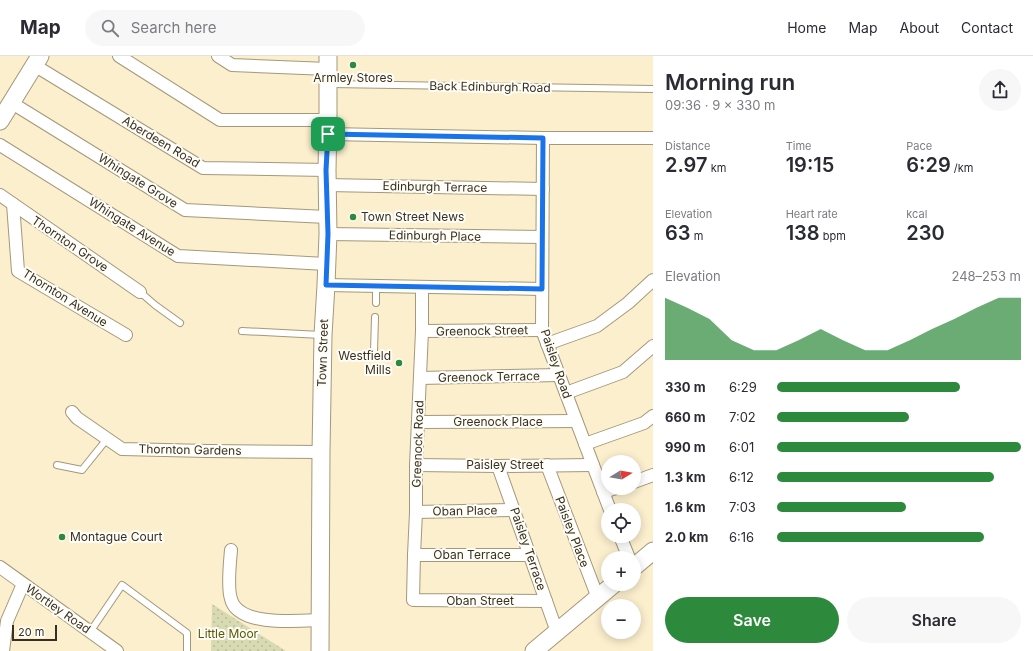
<!DOCTYPE html>
<meta charset="utf-8">
<style>
:root{--surface:#fff;--page:#f7f7f7;--text:#2b2b33;--muted:#7c7c81;--line:#e1e1e2;--accent:#2d8a3c}
body{margin:0;font-family:Inter,sans-serif;background:var(--page);color:var(--text);height:100vh;display:flex;flex-direction:column;font-size:15px;white-space:nowrap}
*{box-sizing:border-box;margin:0}
p{font-size:13px;color:var(--muted)}
.icon{flex:none;width:22px;height:22px;fill:none;stroke:currentColor;stroke-width:2;stroke-linecap:round;stroke-linejoin:round}
.map{position:relative;flex:1;overflow:hidden}
.details{display:flex;flex-direction:column;background:var(--surface);width:380px}
.details>*{flex:none}
.needle{width:26px;rotate:79deg}
.fabs{position:absolute;left:601px;top:399px;display:grid;gap:8px}
.fabs a{display:grid;place-items:center;width:40px;height:40px;border-radius:50%;background:var(--surface);box-shadow:0 2px 10px #0003;font-size:20px}
.scale{position:absolute;left:12px;bottom:10px;width:45px;box-sizing:border-box;padding-left:4px;border:2px solid #353023;border-top:0;font-size:11px;line-height:14px;white-space:nowrap;color:#353023;-webkit-text-stroke:3px #fffdf6;paint-order:stroke}
.pin{position:absolute;display:grid;place-items:center;width:34px;height:34px;color:#fff;margin:-17px;border-radius:8px;box-shadow:0 2px 6px #0006}
.round{display:grid;place-items:center;flex:none;width:42px;height:42px;border-radius:21px;background:var(--page)}
.summary{display:flex;align-items:center;justify-content:space-between;height:68px;padding:0 12px}
h1{font-size:22px;font-weight:600;line-height:30px}
.stats{display:grid;grid-template-columns:repeat(3,1fr);gap:6px;height:68px;padding:4px 12px}
.stats div{display:grid;align-content:center}
.stats b{font-size:20px;font-weight:600}
.stats small{font-size:11px;font-weight:400}
.stats p{font-size:11px}
.chart{height:112px;padding:8px 12px}
.chart p{display:flex;justify-content:space-between}
.chart svg{width:100%;height:72px;margin-top:4px;fill:var(--accent);opacity:.7}
.button{display:flex;gap:8px;margin-top:auto;padding:8px 12px}
.button a{flex:1;height:46px;border-radius:24px;background:var(--accent);color:#fff;font-size:16px;font-weight:600;line-height:46px;text-align:center}
.button a+a{background:var(--page);color:var(--text)}
ul{padding:0 12px;list-style:none;font-size:13px}
li{display:grid;grid-template-columns:64px 48px 1fr;align-items:center;height:30px}
li i{height:10px;border-radius:5px;background:var(--accent)}
header{display:flex;align-items:center;gap:24px;box-sizing:border-box;height:56px;padding:0 20px;background:var(--surface);border-bottom:1px solid var(--line)}
header strong{font-size:19px}
nav{display:flex;gap:22px;margin-inline-start:auto;font-size:14px}
.search{width:280px;height:36px;background:var(--page);display:flex;align-items:center;gap:10px;box-sizing:border-box;padding:0 14px;border-radius:22px;color:var(--muted);font-size:15px}
main{display:flex;flex:1;min-height:0}
.map>svg:first-child{display:block}
.park{fill:url(#park-dots)}
.lines{fill:none;stroke-linecap:round;stroke-linejoin:round}
.lane-casing{stroke:#a4987a;stroke-width:8}
.street-casing{stroke:#a4987a;stroke-width:14}
.secondary-casing{stroke:#a4987a;stroke-width:19}
.lane{stroke:#fff;stroke-width:6}
.street{stroke:#fff;stroke-width:12}
.secondary{stroke:#fff;stroke-width:17}
.route-casing{stroke:#fff;stroke-width:8}
.route{stroke:#1a73e8;stroke-width:5}
.poi-dot{fill:#2d8a3c;stroke:#fffdf6;stroke-width:1.5}
.labels{text-anchor:middle;stroke-width:4;stroke-linejoin:round;paint-order:stroke}
.poi-label{font-size:12px;fill:#353023;stroke:#fffdf6;text-anchor:start}
.street-label{font-size:12px;fill:#353023;stroke:#fffdf6}
.park-label{font-size:12px;fill:#585902;stroke:#fffdf6}
</style>
<header>
<strong>Map</strong>
<div class="search"><svg class="icon" aria-label="search" viewBox="0 0 24 24"><circle cx="10" cy="10" r="6"/><path d="M15 15l6 6"/></svg>Search here</div>
<nav><a>Home</a><a>Map</a><a>About</a><a>Contact</a></nav>
</header>
<main>
<div class="map">
<svg width="653" height="595" viewBox="0 0 653 595">
<defs>
<pattern id="park-dots" width="8" height="8" patternUnits="userSpaceOnUse"><rect width="8" height="8" fill="#d8dab2"/><path d="M2 2h.1M6 6h.1" fill="none" stroke="#babb99" stroke-width="1.8" stroke-linecap="round"/></pattern>
</defs>
<rect width="100%" height="100%" fill="#fbefce"/>
<polygon class="park" points="212,548 286,595 211,595"/>
<g class="lines">
<g class="lane-casing">
<g id="lane">
<polyline points="330,28 653,33"/>
<polyline points="140,236 155,249 180,267"/>
<polyline points="376,247 376,230"/>
<polyline points="242,275 321,279"/>
<polyline points="374,296 375,261"/>
<polyline points="57,409 82,414 107,383"/>
<polyline points="90,576 122,529 187,577 187,595"/>
</g>
</g>
<g class="street-casing">
<g id="street">
<polyline points="119,0 220,64 328,64"/>
<polyline points="218,0 232,9 328,13"/>
<polyline points="34,9 203,112 327,114"/>
<polyline points="12,47 185,154 327,161"/>
<polyline points="328,78 543,82 653,82"/>
<polyline points="543,82 542,274 610,454"/>
<polyline points="0,89 178,200 326,208"/>
<polyline points="327,129 543,133"/>
<polyline points="0,139 140,236"/>
<polyline points="13,148 18,215 126,279"/>
<polyline points="328,178 542,181"/>
<polyline points="326,229 542,233"/>
<polyline points="422,231 422,275 416,409 416,456 414,499 413,544 546,545"/>
<polyline points="422,275 542,274"/>
<polyline points="547,288 597,270 628,247 653,224"/>
<polyline points="420,322 559,319"/>
<polyline points="566,337 623,316 653,290"/>
<polyline points="72,356 77,362 122,393 208,395 321,396"/>
<polyline points="419,366 576,365"/>
<polyline points="585,388 644,367 653,360"/>
<polyline points="416,409 498,410 593,409"/>
<polyline points="547,409 598,542"/>
<polyline points="498,410 557,576"/>
<polyline points="634,426 653,419"/>
<polyline points="603,436 616,432"/>
<polyline points="416,456 514,454"/>
<polyline points="620,480 629,502"/>
<path d="M231,494c-1,13 -4,37 0,49 7,28 67,22 90,21"/>
<polyline points="414,499 530,499"/>
<polyline points="0,511 117,595"/>
<polyline points="3,595 7,565 23,528"/>
</g>
</g>
<g class="secondary-casing">
<g id="secondary">
<polyline points="0,65 40,0"/>
<polyline points="634,511 653,495"/>
<polyline points="320,595 321,396 323,279 326,229 328,178 327,114 328,64 328,0"/>
<polyline points="534,595 614,528"/>
</g>
</g>
<use href="#lane" class="lane"/>
<use href="#street" class="street"/>
<use href="#secondary" class="secondary"/>
</g>
<g class="lines">
<g class="route-casing">
<polygon id="route" points="328,78 543,82 542,233 326,229 328,178 326,114"/>
</g>
<use href="#route" class="route"/>
</g>
<g class="poi-dot">
<circle cx="353" cy="9" r="4"/>
<circle cx="353" cy="161" r="4"/>
<circle cx="399" cy="307" r="4"/>
<circle cx="62" cy="481" r="4"/>
</g>
<g class="labels">
<g class="poi-label">
<text x="353" y="26" text-anchor="middle">Armley Stores</text>
<text x="361" y="165">Town Street News</text>
<text x="391" y="304" text-anchor="end">Westfield<tspan x="391" dy="14">Mills</tspan></text>
<text x="70" y="485">Montague Court</text>
</g>
<g class="street-label">
<text transform="translate(490 31) rotate(1)" y="4">Back Edinburgh Road</text>
<text transform="translate(161 86) rotate(31)" y="4">Aberdeen Road</text>
<text transform="translate(138 125) rotate(32)" y="4">Whingate Grove</text>
<text transform="translate(435 131) rotate(1)" y="4">Edinburgh Terrace</text>
<text transform="translate(132 171) rotate(32)" y="4">Whingate Avenue</text>
<text transform="translate(435 180) rotate(1)" y="4">Edinburgh Place</text>
<text transform="translate(70 188) rotate(34)" y="4">Thornton Grove</text>
<text transform="translate(65 242) rotate(32)" y="4">Thornton Avenue</text>
<text transform="translate(482 275) rotate(-1)" y="4">Greenock Street</text>
<text transform="translate(323 297) rotate(-88)" y="4">Town Street</text>
<text transform="translate(556 308) rotate(71)" y="4">Paisley Road</text>
<text transform="translate(489 321) rotate(-1)" y="4">Greenock Terrace</text>
<text x="498" y="370">Greenock Place</text>
<text transform="translate(418 388) rotate(-88)" y="4">Greenock Road</text>
<text transform="translate(190 394) rotate(1)" y="4">Thornton Gardens</text>
<text x="505" y="413">Paisley Street</text>
<text transform="translate(465 455) rotate(-1)" y="4">Oban Place</text>
<text transform="translate(572 476) rotate(69)" y="4">Paisley Place</text>
<text transform="translate(528 493) rotate(71)" y="4">Paisley Terrace</text>
<text x="472" y="503">Oban Terrace</text>
<text x="480" y="549">Oban Street</text>
<text transform="translate(58 553) rotate(35)" y="4">Wortley Road</text>
</g>
<g class="park-label">
<text x="228" y="582">Little Moor</text>
</g>
</g>
</svg>
<div class="fabs">
<a><svg class="needle" viewBox="-14 -14 28 28"><path d="M0-13l5 13h-10z" fill="#e53935"/><path d="M0 13l5-13h-10z" fill="#7c7c81"/></svg></a>
<a><svg class="icon" aria-label="locate" viewBox="0 0 24 24"><circle cx="12" cy="12" r="6"/><path d="M12 2v4M12 18v4M2 12h4M18 12h4"/></svg></a>
<a>+</a>
<a>−</a>
</div>
<div class="scale">20 m</div>
<div class="pin" style="left:328px;top:78px;background:#1e9e55"><svg class="icon" aria-label="arrive" viewBox="0 0 24 24"><path d="M6 21V4h12l-3 4 3 4H6"/></svg></div>
</div>
<section class="details">
<div class="summary"><div><h1>Morning run</h1><p>09:36 · 9 × 330 m</p></div><a class="round"><svg class="icon" aria-label="share" viewBox="0 0 24 24"><path d="M12 15V3M7 8l5-5 5 5M5 13v7h14v-7"/></svg></a></div>
<div class="stats">
<div><p>Distance</p><b>2.97<small> km</small></b></div>
<div><p>Time</p><b>19:15</b></div>
<div><p>Pace</p><b>6:29<small> /km</small></b></div>
</div>
<div class="stats">
<div><p>Elevation</p><b>63<small> m</small></b></div>
<div><p>Heart rate</p><b>138<small> bpm</small></b></div>
<div><p>kcal</p><b>230</b></div>
</div>
<div class="chart"><p><span>Elevation</span>248–253 m</p>
<svg viewBox="0 0 160 44" preserveAspectRatio="none"><path d="M0 44V6L10 12L20 19L30 32L40 38L50 38L60 32L70 25L80 32L90 38L100 38L110 32L120 25L130 19L140 12L150 6L160 6V44z"/></svg>
</div>
<ul>
<li><b>330 m</b>6:29<i style="width:75%"></i></li>
<li><b>660 m</b>7:02<i style="width:54%"></i></li>
<li><b>990 m</b>6:01<i style="width:100%"></i></li>
<li><b>1.3 km</b>6:12<i style="width:89%"></i></li>
<li><b>1.6 km</b>7:03<i style="width:53%"></i></li>
<li><b>2.0 km</b>6:16<i style="width:85%"></i></li>
</ul>
<div class="button"><a>Save</a><a>Share</a></div>
</section>
</main>
